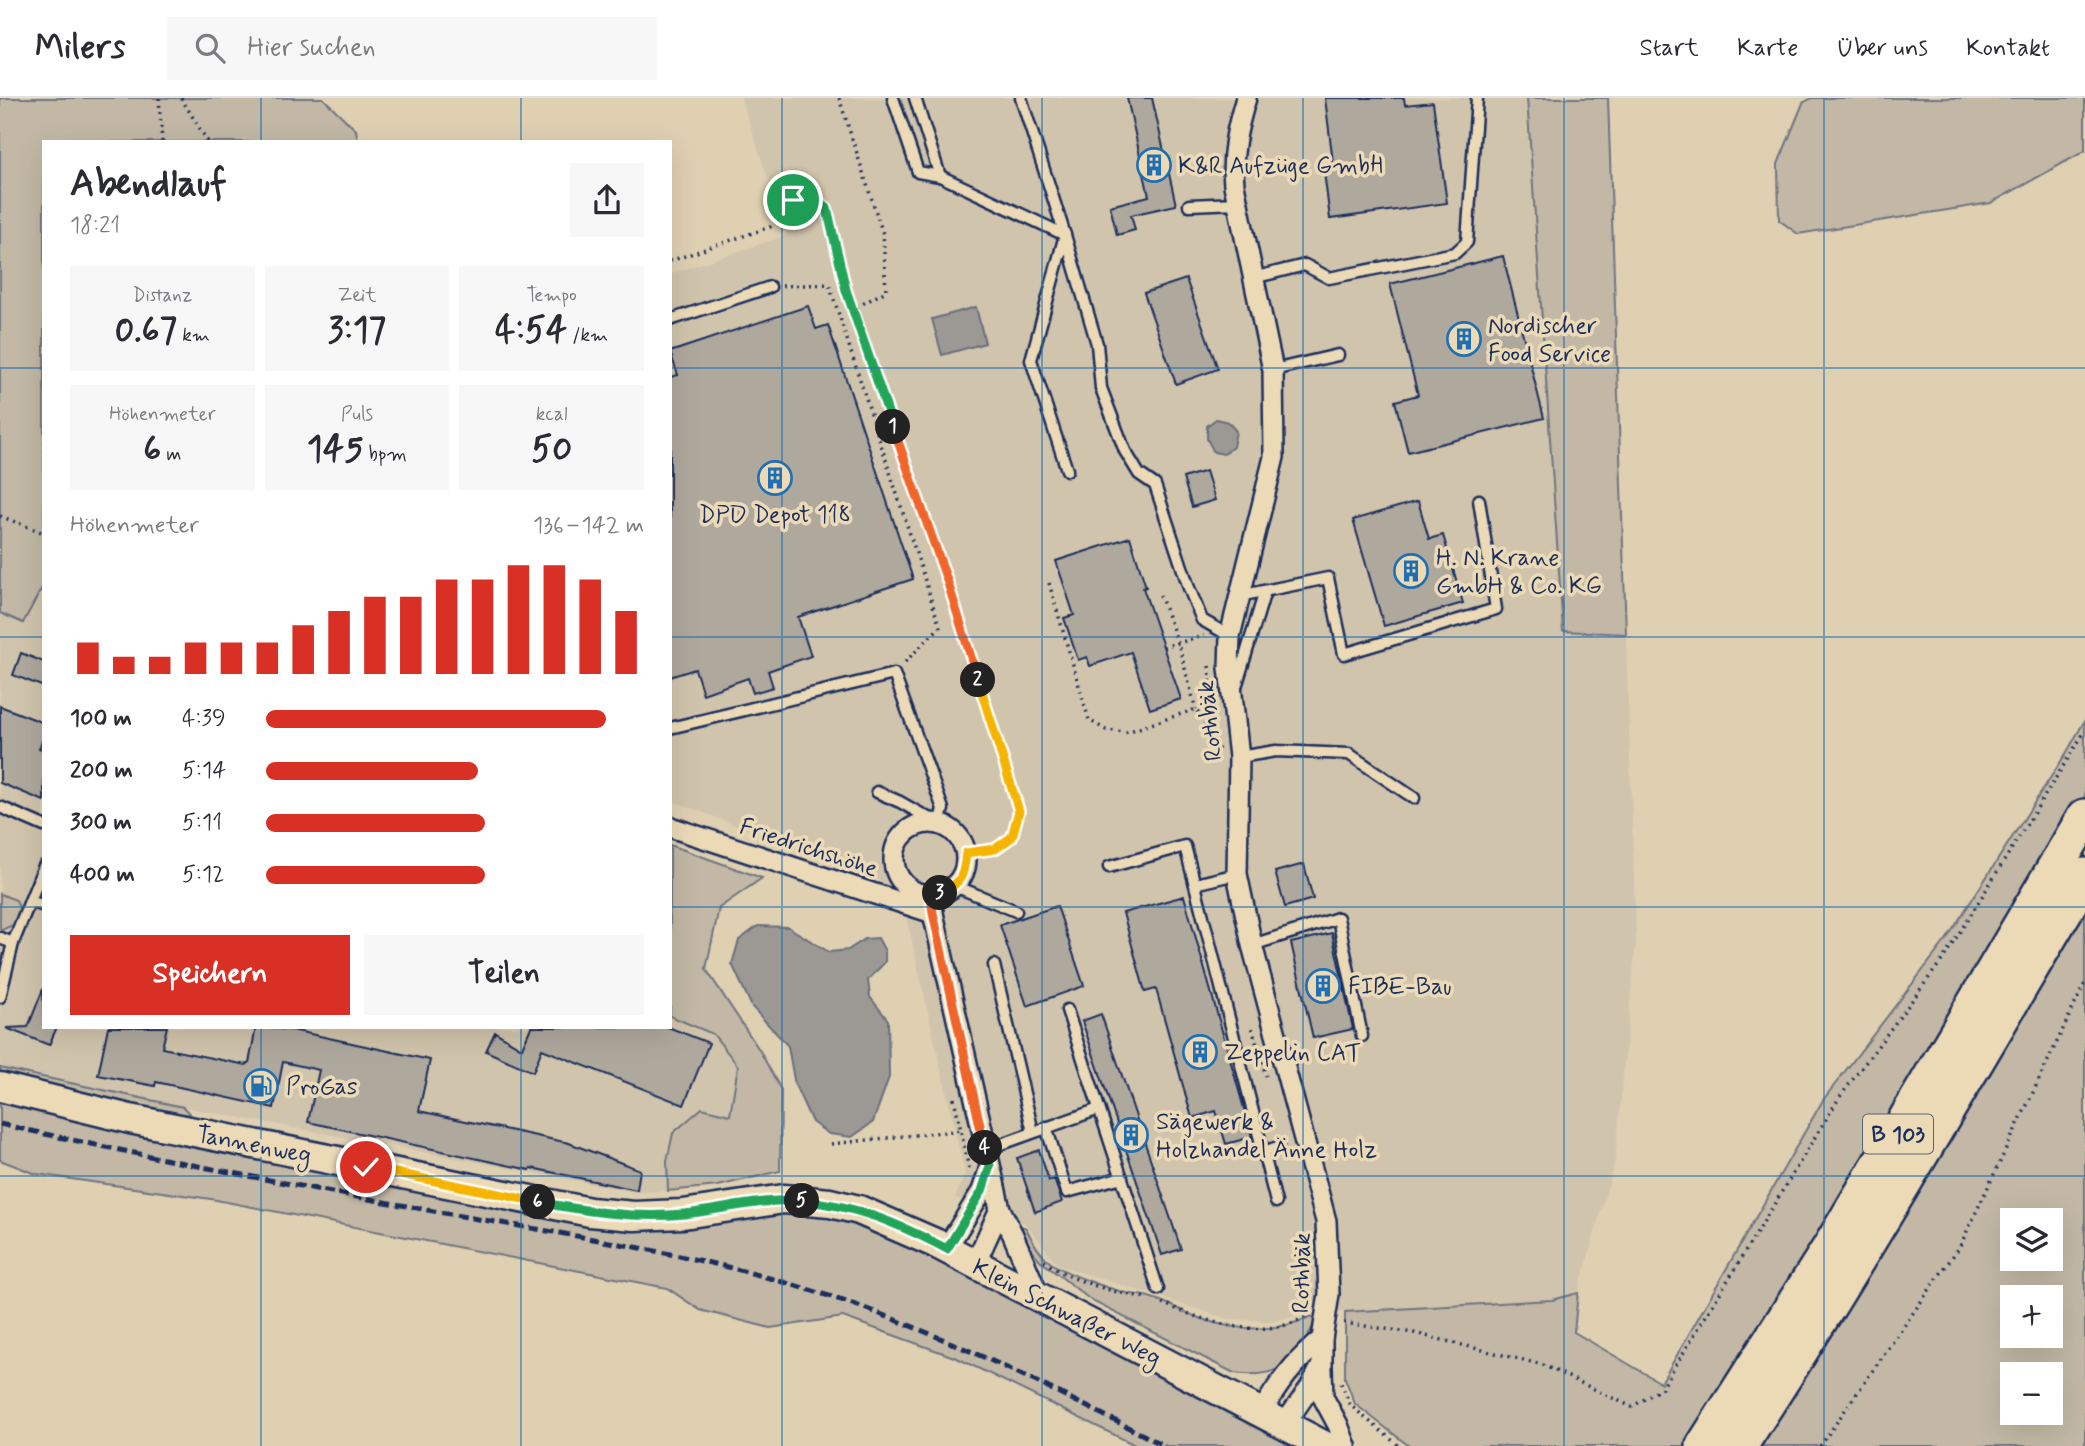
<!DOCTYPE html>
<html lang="de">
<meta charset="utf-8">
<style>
:root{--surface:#fff;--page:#f7f7f7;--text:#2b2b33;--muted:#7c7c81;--line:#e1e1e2;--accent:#d93025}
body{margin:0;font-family:Mynerve,sans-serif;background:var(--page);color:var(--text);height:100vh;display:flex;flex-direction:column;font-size:26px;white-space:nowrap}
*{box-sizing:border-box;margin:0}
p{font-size:23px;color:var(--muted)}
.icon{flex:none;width:38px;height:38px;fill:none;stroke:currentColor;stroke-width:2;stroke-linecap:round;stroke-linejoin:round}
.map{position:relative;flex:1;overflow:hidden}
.side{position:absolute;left:42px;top:42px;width:630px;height:889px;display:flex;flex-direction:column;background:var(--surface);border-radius:0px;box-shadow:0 7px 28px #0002}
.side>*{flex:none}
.buttons{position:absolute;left:2000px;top:1110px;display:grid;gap:14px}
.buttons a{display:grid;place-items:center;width:63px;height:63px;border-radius:0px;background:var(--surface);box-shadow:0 7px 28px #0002;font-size:35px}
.pin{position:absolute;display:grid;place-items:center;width:60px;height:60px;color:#fff;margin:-30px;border:4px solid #fff;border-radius:50%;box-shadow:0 2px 7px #0007}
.km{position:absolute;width:35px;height:35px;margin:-18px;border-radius:50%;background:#222;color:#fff;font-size:19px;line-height:35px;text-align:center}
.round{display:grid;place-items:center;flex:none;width:74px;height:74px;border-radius:0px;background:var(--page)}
.summary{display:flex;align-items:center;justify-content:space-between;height:119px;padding:0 28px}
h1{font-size:38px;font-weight:700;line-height:52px}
.stats{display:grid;grid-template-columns:repeat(3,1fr);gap:10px;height:119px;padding:7px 28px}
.stats div{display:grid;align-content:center;border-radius:0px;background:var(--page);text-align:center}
.stats b{font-size:35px;font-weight:700}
.stats small{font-size:19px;font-weight:400}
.stats p{font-size:19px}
.chart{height:196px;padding:14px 28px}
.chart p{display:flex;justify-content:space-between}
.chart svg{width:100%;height:126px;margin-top:7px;stroke:var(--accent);stroke-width:6}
.button{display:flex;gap:14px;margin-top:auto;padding:14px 28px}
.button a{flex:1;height:80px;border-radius:0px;background:var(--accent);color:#fff;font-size:28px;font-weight:700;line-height:80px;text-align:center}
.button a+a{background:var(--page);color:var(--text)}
ul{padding:0 28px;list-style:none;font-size:23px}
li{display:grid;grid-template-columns:112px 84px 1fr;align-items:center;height:52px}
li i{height:18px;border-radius:9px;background:var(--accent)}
header{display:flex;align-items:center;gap:42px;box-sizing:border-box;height:98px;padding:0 35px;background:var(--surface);border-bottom:2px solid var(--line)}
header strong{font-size:33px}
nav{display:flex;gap:38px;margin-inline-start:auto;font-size:24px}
.search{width:490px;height:63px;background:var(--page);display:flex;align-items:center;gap:18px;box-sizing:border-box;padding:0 24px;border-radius:0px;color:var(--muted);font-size:26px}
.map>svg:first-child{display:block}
.built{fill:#d1c4ac}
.green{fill:#c2b8a5;stroke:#6e7482;stroke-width:2;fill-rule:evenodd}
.water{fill:#9c9995;stroke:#686f7f;stroke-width:2}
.building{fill:#afa89d;stroke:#1b2f5e;stroke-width:2}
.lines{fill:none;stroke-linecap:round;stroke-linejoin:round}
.lane-casing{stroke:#1b2f5e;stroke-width:15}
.street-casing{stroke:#1b2f5e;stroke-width:24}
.secondary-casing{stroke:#1b2f5e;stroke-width:33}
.highway-casing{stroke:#1b2f5e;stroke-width:40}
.path{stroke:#1b2f5e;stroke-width:3.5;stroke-dasharray:2 5;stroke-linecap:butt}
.lane{stroke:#ecdab7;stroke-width:10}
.street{stroke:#ecdab7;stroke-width:19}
.secondary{stroke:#ecdab7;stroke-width:28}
.highway{stroke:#ecdab7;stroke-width:35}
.rail{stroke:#1b2f5e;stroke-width:5;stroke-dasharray:10 5;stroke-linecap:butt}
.split-1-casing{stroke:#fff;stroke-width:14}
.split-2-casing{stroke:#fff;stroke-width:14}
.split-3-casing{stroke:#fff;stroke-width:14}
.split-4-casing{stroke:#fff;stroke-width:14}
.split-5-casing{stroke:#fff;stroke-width:14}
.split-6-casing{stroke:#fff;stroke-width:14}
.split-7-casing{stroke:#fff;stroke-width:14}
.split-1{stroke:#22a559;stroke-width:9}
.split-2{stroke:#f0652b;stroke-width:9}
.split-3{stroke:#f5b400;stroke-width:9}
.split-4{stroke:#f0652b;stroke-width:9}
.split-5{stroke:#22a559;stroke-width:9}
.split-6{stroke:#22a559;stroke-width:9}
.split-7{stroke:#f5b400;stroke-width:9}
.grid{fill:none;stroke:#1f6fb2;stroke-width:2;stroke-opacity:0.55}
.labels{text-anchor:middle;stroke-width:7;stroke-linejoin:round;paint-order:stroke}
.shield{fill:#ecdab7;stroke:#5a6279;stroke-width:2}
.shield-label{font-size:23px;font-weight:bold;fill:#1b2f5e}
.poi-label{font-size:24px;fill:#1b2f5e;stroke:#ecdab7;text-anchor:start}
.street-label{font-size:24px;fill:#1b2f5e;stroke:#ecdab7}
</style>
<header>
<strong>Milers</strong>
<div class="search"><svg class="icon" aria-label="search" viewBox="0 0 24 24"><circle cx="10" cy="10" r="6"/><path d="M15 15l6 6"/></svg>Hier suchen</div>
<nav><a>Start</a><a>Karte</a><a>Über uns</a><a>Kontakt</a></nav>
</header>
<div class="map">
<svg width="2085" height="1348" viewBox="0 0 2085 1348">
<rect width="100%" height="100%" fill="#dfd0b2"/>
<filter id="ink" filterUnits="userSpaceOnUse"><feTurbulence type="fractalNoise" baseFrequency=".0143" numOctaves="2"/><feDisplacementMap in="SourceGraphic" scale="14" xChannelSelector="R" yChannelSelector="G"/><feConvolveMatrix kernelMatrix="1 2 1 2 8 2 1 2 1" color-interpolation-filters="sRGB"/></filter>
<g filter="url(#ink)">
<g class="built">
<polygon points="741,0 1608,0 1636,843 1615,1063 1578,1195 1552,1202 1302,1216 1272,1223 1228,1221 1058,1167 1025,1125 955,1100 965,1076 902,800 877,781 670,702 670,176 787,137"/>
<polygon points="44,486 44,929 670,929 670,918 713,936 738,968 730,1017 667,1063 668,1093 635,1094 183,1009 0,970 0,515 23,525"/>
</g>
<g class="green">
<polygon points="0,0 323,0 356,32 358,44 44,44 44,486 23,525 0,515"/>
<polygon points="1527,0 1608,0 1626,536 1563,533"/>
<polygon points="1812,0 2085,0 2085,53 1991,105 1798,136 1779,122 1778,66 1803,5"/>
<path d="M2085,622v726h-676l-54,-42 -10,-26v-66l207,-12 26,-7 -4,39 87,51 162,-283 123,-160 121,-188zM2012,1122h39v38h-39zM2012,1199h39v38h-39zM2012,1276h39v38h-39z"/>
<polygon points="670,747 762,780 719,810 706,871 760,953 781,992 780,1073 718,1088 668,1093 667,1063 673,1035 702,1010 730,1017 738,968 713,936 670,918"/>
<polygon points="0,796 16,802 19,810 13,827 2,832 0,831"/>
<polygon points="0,970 183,1009 218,1046 477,1100 798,1112 862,1126 899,1142 1306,1348 1137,1348 957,1260 843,1219 770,1230 700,1212 667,1190 211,1101 36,1076 0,1062"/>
<path d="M1021,1128l5,2c6,13 13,26 25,35 18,12 53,24 75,30 8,2 17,2 26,5 17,5 33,15 50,21 33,12 78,14 109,-3l4,6c-18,39 -35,58 -81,51l-142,-72 -50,-39 -11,-12 -8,-16z"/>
</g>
<g class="water">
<polygon points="976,209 985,245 942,257 932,221"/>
<polygon points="1216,321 1228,324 1236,333 1233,349 1224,356 1214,354 1207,341 1207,328"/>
<polygon points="758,828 788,829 829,854 848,852 865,841 878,840 885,853 885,864 868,882 870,899 888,922 889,979 873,1024 852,1039 829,1036 812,1024 795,987 788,948 752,909 732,866 739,842"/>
</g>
<g class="building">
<polygon points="1127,0 1152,0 1176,107 1131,117 1135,132 1117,137 1110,108 1149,98"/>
<polygon points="1325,0 1404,0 1405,7 1433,4 1447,105 1330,121 1323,66 1333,64"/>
<polygon points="1503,158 1544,320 1408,354 1395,303 1418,297 1390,186"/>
<polygon points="1186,181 1218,271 1176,286 1144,195"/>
<polygon points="808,208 816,231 828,227 913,481 798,519 811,558 768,573 773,589 753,595 748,580 703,596 695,571 670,579 670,279 678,277 670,254"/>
<polygon points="1206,373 1215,402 1192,409 1183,380"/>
<polygon points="1418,403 1429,441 1443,437 1463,505 1384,528 1353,422"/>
<polygon points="1130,439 1146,489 1143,490 1181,601 1150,611 1131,554 1090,568 1087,559 1078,562 1064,520 1074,517 1056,463"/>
<polygon points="21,555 44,564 44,589 13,577"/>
<polygon points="0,608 44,625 44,639 39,650 44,652 44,703 0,685"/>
<polygon points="1304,766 1313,801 1285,809 1275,774"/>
<polygon points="1184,798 1252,1039 1226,1046 1216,1013 1192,1020 1156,891 1145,894 1123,815"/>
<polygon points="1057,808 1084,888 1027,908 1000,827"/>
<polygon points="1332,835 1353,931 1313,940 1291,845"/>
<polygon points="43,891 44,929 57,929 49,947 6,930 28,929"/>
<polygon points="1101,916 1181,1151 1162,1157 1082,923"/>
<polygon points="108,929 167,929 162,950 246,967 249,965 256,929 292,932 430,962 419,1013 569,1045 640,1072 637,1092 531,1070 530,1072 308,1024 319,972 283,964 274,1010 156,984 155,988 98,977"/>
<polygon points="531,929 668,929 709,945 684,1007 542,951 533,974 486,953 495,934 522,950"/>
<polygon points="1039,1052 1049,1083 1054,1081 1062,1104 1035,1114 1017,1060"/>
</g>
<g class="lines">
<g class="lane-casing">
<g id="lane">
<polyline points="893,0 918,74 940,78 1065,137 1097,246 1101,290 1125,353 1139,376 1155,387 1189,490 1202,522 1230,538"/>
<polyline points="915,0 940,78"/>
<polyline points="1021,0 1065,137 1031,262 1067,372"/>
<polyline points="1189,107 1238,105"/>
<polyline points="1253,180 1305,167 1329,180 1455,155 1467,144 1477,0"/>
<polyline points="670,222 770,189"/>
<polyline points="1273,272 1338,257"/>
<polyline points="1239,498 1328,480 1344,556 1496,511 1479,402"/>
<polyline points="1236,589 1265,493"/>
<polyline points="670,630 894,576 943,711 939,726 900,704 877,694"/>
<polyline points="1239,659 1276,653 1349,656 1414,700"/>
<polyline points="0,709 44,728"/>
<polyline points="1109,769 1185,748 1276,1104"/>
<polyline points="1195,786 1237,776"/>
<polyline points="955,788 1016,813"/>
<polyline points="30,803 44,808"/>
<polyline points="0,840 13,845"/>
<polyline points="1252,847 1338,820 1362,938"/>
<polyline points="994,867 1033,1034"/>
<polyline points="0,899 13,845 44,768"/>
<polyline points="1067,912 1158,1191"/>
<polyline points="1046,1029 1067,1094 1122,1079"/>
<polyline points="985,1052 1099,1011"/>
<polyline points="1263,1054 1278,1049"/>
</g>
</g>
<g class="street-casing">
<g id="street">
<path d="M1246,0c-9,30 -15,55 -12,87l39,185 1,87 -44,179 -1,32 10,89 -2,117 15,71 74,276 3,73 -7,45v26l-11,21 -27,39"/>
<circle cx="930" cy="761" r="36"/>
<polyline points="670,729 933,815"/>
<polyline points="931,798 933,815 1000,1111 975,1166"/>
<polyline points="1000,1111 1013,1137 1039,1199"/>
<polyline points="946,1151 982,1093 990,1069"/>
<polyline points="1322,1270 1323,1299 1338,1327 1346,1348"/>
<path d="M1262,1315c14,-28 36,-54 60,-74"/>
</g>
</g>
<g class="secondary-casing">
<polyline id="secondary" points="0,989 130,1021 590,1114 634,1118 683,1116 784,1101 830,1105 859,1112 935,1145 1325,1348"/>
</g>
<g class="highway-casing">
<g id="highway">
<polyline points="1704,1348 1832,1147 2085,719"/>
<path d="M1739,1348c122,-186 233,-379 346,-570"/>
</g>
</g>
<g class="path">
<polyline points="159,0 162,44"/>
<polyline points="181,0 208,44"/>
<polyline points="839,0 883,136 886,193 853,211"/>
<path d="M670,163l100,-34 23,-27 21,-2 13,10 19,82 102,293 71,228c-10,36 -17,37 -53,42"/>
<polyline points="782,188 829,186 940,529 902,567"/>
<polyline points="0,418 44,435"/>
<polyline points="1049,485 1089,622 1106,632 1127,634 1196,611 1220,654"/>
<polyline points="1160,497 1178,545 1196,611"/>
<polyline points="1163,549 1204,538"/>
<polyline points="1209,568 1212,599"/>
<polyline points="1252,930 1266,978"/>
<polyline points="954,1000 969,1071"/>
<polyline points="831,1046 962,1032"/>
<path d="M1044,1163c26,20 71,32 104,37"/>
<path d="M1162,1205c38,16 84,34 127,21 7,-2 13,-6 19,-8"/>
<polyline points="1344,1225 1414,1235 1543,1267 1632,1309 1662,1290 1839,1000 1943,861 2085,633"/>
<polyline points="1341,1285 1350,1307 1399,1348"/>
<polyline points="1820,1348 1960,1148 2085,885"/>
</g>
<use href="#lane" class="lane"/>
<use href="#street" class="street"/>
<use href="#secondary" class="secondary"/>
<use href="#highway" class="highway"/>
<path class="rail" d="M0,1026c151,34 303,63 455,91 120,21 242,39 358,76 123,38 237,97 352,155"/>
</g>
</g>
<g class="lines" filter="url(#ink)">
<g class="split-1-casing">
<polyline id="split-1" points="793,102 814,100 827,110 846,192 893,329"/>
</g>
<g class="split-2-casing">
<polyline id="split-2" points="893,329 948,485 978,582"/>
</g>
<g class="split-3-casing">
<path id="split-3" d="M940,795c21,-9 24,-17 26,-40l29,-4 17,-12 7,-26 -41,-131"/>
</g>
<g class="split-4-casing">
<polyline id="split-4" points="940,795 931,798 933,815 985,1050"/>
</g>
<g class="split-5-casing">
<path id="split-5" d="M802,1103c52,3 99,24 145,48l35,-58 8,-25 -5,-18"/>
</g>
<g class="split-6-casing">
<path id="split-6" d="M538,1104c48,9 96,17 146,12 39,-4 79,-16 118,-13"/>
</g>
<g class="split-7-casing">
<polyline id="split-7" points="366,1069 538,1104"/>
</g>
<use href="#split-1" class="split-1"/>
<use href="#split-2" class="split-2"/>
<use href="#split-3" class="split-3"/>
<use href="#split-4" class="split-4"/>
<use href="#split-5" class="split-5"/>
<use href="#split-6" class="split-6"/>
<use href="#split-7" class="split-7"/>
</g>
<path class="grid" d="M261,0v44M521,0v44M782,0v1348M1042,0v1348M1303,0v1348M1564,0v1348M1824,0v1348M0,270h44M670,270h1415M0,539h44M670,539h1415M0,809h44M670,809h1415M261,929v419M521,929v419M0,1078h2085"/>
<defs>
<g id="building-ring" transform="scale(1.75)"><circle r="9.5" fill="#ecdab7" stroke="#1f6fb2" stroke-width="1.5"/><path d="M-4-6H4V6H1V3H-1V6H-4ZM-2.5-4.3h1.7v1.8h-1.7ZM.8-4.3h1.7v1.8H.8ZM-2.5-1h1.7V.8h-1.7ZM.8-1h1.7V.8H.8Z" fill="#1f6fb2"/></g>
<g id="fuel-ring" transform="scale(1.75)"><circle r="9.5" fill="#ecdab7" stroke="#1f6fb2" stroke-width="1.5"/><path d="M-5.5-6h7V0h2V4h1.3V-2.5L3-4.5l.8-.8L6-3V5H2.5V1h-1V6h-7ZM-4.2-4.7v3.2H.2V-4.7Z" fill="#1f6fb2"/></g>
</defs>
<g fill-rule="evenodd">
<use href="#building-ring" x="1154" y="67"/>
<use href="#building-ring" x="1464" y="241"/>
<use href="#building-ring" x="775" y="380"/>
<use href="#building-ring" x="1411" y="473"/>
<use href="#building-ring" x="1323" y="888"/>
<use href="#building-ring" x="1200" y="954"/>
<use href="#fuel-ring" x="261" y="988"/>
<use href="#building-ring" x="1131" y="1037"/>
</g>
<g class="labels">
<rect class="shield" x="1863" y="1016.5" width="70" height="39" rx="5"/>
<g class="shield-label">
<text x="1898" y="1044">B 103</text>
</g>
<g class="poi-label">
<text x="1178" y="75">K&amp;R Aufzüge GmbH</text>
<text x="1488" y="235">Nordischer<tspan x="1488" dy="28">Food Service</tspan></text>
<text x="775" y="424" text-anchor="middle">DPD Depot 118</text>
<text x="1436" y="467">H. N. Krane<tspan x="1436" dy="28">GmbH &amp; Co. KG</tspan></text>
<text x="1348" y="896">FIBE-Bau</text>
<text x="1224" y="962">Zeppelin CAT</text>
<text x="286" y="996">ProGas</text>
<text x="1156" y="1031">Sägewerk &amp;<tspan x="1156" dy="28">Holzhandel Änne Holz</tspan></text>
</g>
<g class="street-label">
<text transform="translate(1209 623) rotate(-96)" y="8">Rothbäk</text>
<text transform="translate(809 749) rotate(18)" y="8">Friedrichshöhe</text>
<text transform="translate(254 1046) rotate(11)" y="8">Tannenweg</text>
<text transform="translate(1301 1175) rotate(-89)" y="8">Rothbäk</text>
<text transform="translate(1067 1214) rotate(27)" y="8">Klein Schwaßer Weg</text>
</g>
</g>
</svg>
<div class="buttons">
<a><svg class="icon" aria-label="layers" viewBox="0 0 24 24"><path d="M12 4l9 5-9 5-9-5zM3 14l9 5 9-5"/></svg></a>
<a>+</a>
<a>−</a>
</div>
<div class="pin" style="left:793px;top:102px;background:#1e9e55"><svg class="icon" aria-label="arrive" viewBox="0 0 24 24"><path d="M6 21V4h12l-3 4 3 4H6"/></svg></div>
<div class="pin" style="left:366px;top:1069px;background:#d93025"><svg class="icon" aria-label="check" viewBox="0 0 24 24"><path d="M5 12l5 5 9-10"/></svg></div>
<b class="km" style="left:893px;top:329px">1</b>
<b class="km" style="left:978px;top:582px">2</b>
<b class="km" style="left:940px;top:795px">3</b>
<b class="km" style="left:985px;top:1050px">4</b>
<b class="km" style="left:802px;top:1103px">5</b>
<b class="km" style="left:538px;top:1104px">6</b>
<section class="side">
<div class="summary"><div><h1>Abendlauf</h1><p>18:21</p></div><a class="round"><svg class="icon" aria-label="share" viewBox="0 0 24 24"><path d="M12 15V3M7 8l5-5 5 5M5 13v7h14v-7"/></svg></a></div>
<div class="stats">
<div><p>Distanz</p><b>0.67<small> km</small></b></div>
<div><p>Zeit</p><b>3:17</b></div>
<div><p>Tempo</p><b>4:54<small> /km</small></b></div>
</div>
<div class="stats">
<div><p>Höhenmeter</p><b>6<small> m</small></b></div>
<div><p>Puls</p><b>145<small> bpm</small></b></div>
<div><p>kcal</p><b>50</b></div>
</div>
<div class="chart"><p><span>Höhenmeter</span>136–142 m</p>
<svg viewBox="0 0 160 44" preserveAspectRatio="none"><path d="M5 44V33M15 44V38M25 44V38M35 44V33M45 44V33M55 44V33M65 44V27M75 44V22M85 44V17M95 44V17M105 44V11M115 44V11M125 44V6M135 44V6M145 44V11M155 44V22"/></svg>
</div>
<ul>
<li><b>100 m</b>4:39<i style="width:90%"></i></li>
<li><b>200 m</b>5:14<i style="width:56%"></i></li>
<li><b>300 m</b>5:11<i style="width:58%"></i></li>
<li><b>400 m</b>5:12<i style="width:58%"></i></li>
</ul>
<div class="button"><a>Speichern</a><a>Teilen</a></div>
</section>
</div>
